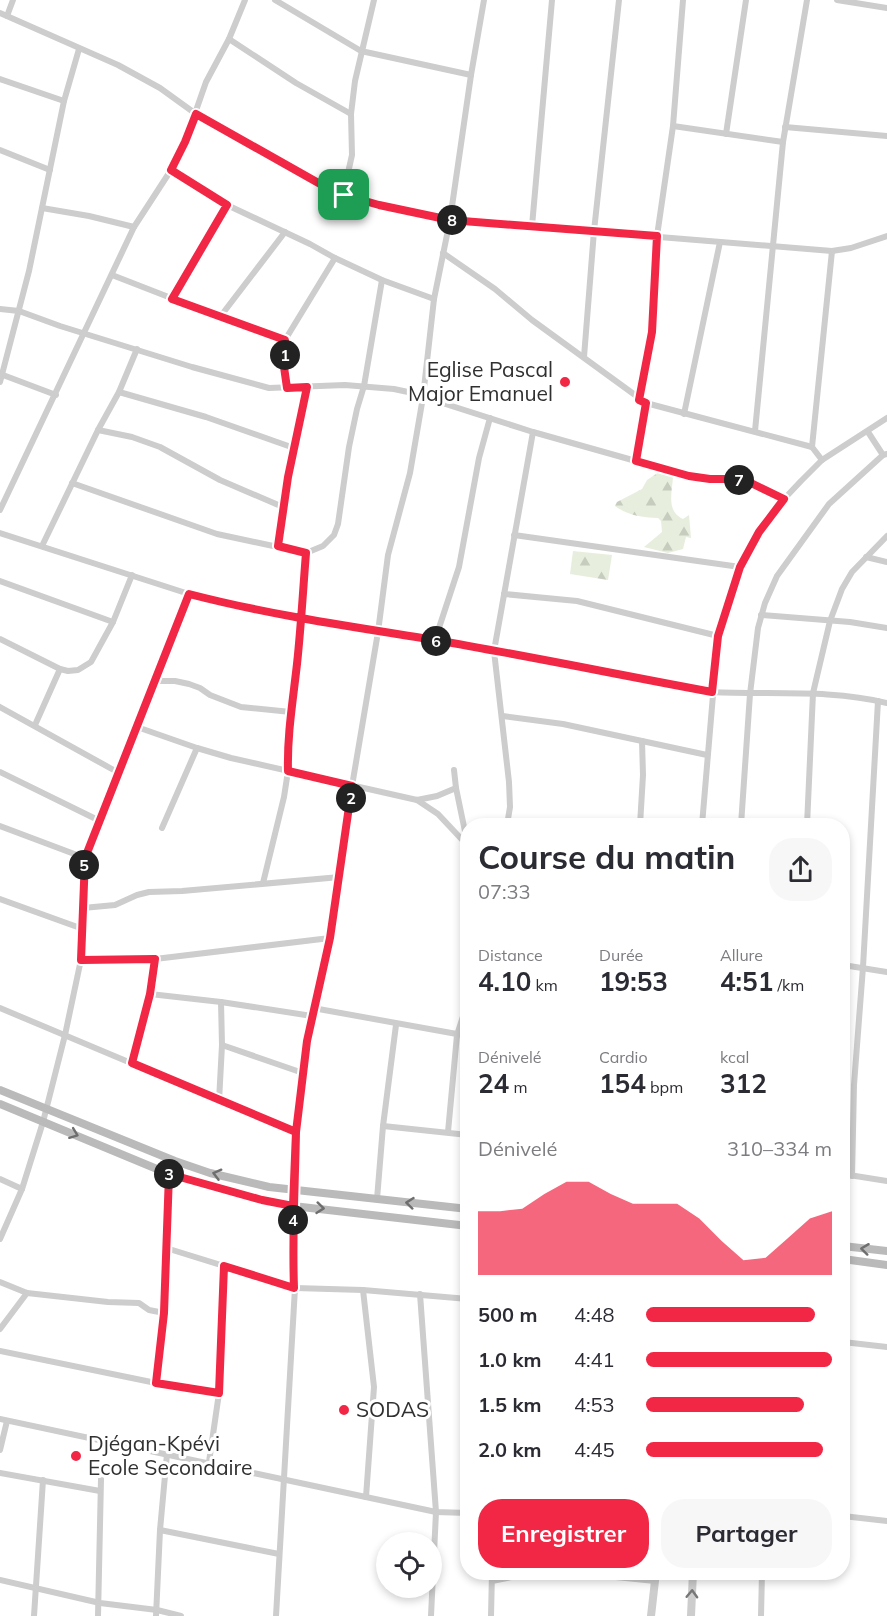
<!DOCTYPE html>
<html lang="fr">
<meta charset="utf-8">
<style>
:root{--surface:#fff;--page:#f7f7f7;--text:#2b2b33;--muted:#7c7c81;--accent:#f12745}
body{margin:0;font-family:Mulish,sans-serif;background:var(--page);color:var(--text);height:100vh;display:flex;flex-direction:column;font-size:22px;white-space:nowrap}
*{box-sizing:border-box;margin:0}
p{font-size:20px;color:var(--muted)}
.icon{flex:none;width:33px;height:33px;fill:none;stroke:currentColor;stroke-width:2;stroke-linecap:round;stroke-linejoin:round}
.map{position:relative;flex:1;overflow:hidden}
.side{position:absolute;left:460px;top:818px;width:390px;height:762px;display:flex;flex-direction:column;background:var(--surface);border-radius:24px;box-shadow:0 3px 9px #0003}
.side>*{flex:none}
.controls{position:absolute;left:376px;top:1532px;display:grid;gap:12px}
.controls a{display:grid;place-items:center;width:66px;height:66px;border-radius:50%;background:var(--surface);box-shadow:0 3px 9px #0003;font-size:30px}
.pin{position:absolute;display:grid;place-items:center;width:51px;height:51px;color:#fff;margin:-26px;border-radius:12px;box-shadow:0 3px 9px #0006}
.km{position:absolute;width:30px;height:30px;margin:-15px;border-radius:50%;background:#222;color:#fff;font-size:16px;line-height:30px;text-align:center}
.round{display:grid;place-items:center;flex:none;width:63px;height:63px;border-radius:24px;background:var(--page)}
.summary{display:flex;align-items:center;justify-content:space-between;height:102px;padding:0 18px}
h1{font-size:33px;font-weight:700;line-height:45px}
.metrics{display:grid;grid-template-columns:repeat(3,1fr);gap:9px;height:102px;padding:6px 18px}
.metrics div{display:grid;align-content:center}
.metrics b{font-size:26px;font-weight:700}
.metrics small{font-size:16px;font-weight:400}
.metrics p{font-size:16px}
.chart{height:168px;padding:12px 18px}
.chart p{display:flex;justify-content:space-between}
.chart svg{width:100%;height:108px;margin-top:6px;fill:var(--accent);opacity:.7}
.button{display:flex;gap:12px;margin-top:auto;padding:12px 18px}
.button a{flex:1;height:69px;border-radius:24px;background:var(--accent);color:#fff;font-size:24px;font-weight:700;line-height:69px;text-align:center}
.button a+a{background:var(--page);color:var(--text)}
ul{padding:0 18px;list-style:none;font-size:20px}
li{display:grid;grid-template-columns:96px 72px 1fr;align-items:center;height:45px}
li i{height:15px;border-radius:8px;background:var(--accent)}
.map>svg:first-child{display:block}
.forest{fill:url(#forest-firs)}
.lines{fill:none;stroke-linecap:round;stroke-linejoin:round}
.minor{stroke:#cdcdcd;stroke-width:6}
.tertiary{stroke:#cdcdcd;stroke-width:8}
.secondary{stroke:#bababa;stroke-width:8}
.oneway{stroke:#6e6e6e}
.oneway2{stroke:#777}
.route-casing{stroke:#fff;stroke-width:12}
.route{stroke:#f12745;stroke-width:8}
.poi-dot{fill:#f12745;stroke:#fff;stroke-width:2}
.labels{text-anchor:middle;stroke-width:6;stroke-linejoin:round;paint-order:stroke}
.poi-label{font-size:21px;fill:#303030;stroke:#fff;text-anchor:start}
</style>
<div class="map">
<svg width="887" height="1616" viewBox="0 0 887 1616">
<defs>
<pattern id="forest-firs" width="22" height="20" patternUnits="userSpaceOnUse" patternTransform="scale(1.5)"><rect width="22" height="20" fill="#e7eedd"/><path d="M5 1l3.5 6h-7zM16 11l3.5 6h-7z" fill="#c6ccbe"/></pattern>
</defs>
<rect width="100%" height="100%" fill="#fff"/>
<g class="forest">
<path d="M659,472l14,5c-1,16 -7,34 10,42l6,-4 2,23 -5,-1 -3,12 -15,4 -24,-6 18,-15 -1,-11 -3,-3c-17,-1 -29,-2 -43,-12l2,-4 25,-13 5,-9z"/>
<polygon points="573,551 612,555 608,580 570,574"/>
</g>
<g class="lines">
<g class="minor">
<polyline points="275,0 361,51 471,75"/>
<polyline points="837,0 887,8"/>
<path d="M0,13l118,52 42,23 36,26 126,71c78,35 166,38 251,45 86,7 173,14 259,21l19,-3 36,-12"/>
<polyline points="7,16 13,0"/>
<polyline points="229,39 296,83 351,114"/>
<polyline points="0,79 64,101"/>
<polyline points="673,126 783,142"/>
<polyline points="785,127 887,136"/>
<polyline points="726,134 746,0"/>
<polyline points="0,150 50,170"/>
<polyline points="171,170 227,205 310,244 335,258 382,280 434,299"/>
<polyline points="343,195 352,155 351,114 355,81 374,0"/>
<polyline points="42,208 89,216 134,227"/>
<polyline points="532,226 552,0"/>
<polyline points="443,253 495,289 532,320 646,403 812,447 822,460"/>
<polyline points="112,275 220,317 285,340"/>
<polyline points="172,299 227,205"/>
<path d="M0,309l19,2 41,15 132,41 77,21 76,-3 49,4 14,3 125,40 156,44c14,2 28,1 42,3 19,2 36,11 53,20"/>
<polyline points="220,317 285,232"/>
<polyline points="584,357 594,231 619,0"/>
<polyline points="3,375 56,395"/>
<polyline points="0,382 29,271 64,101 79,49"/>
<polyline points="287,388 284,367 285,340 335,258"/>
<polyline points="119,392 206,417 294,448"/>
<polyline points="639,400 652,332 657,236 673,126 683,0"/>
<polyline points="684,414 720,242"/>
<polyline points="98,430 132,437 160,447 220,480 283,507"/>
<polyline points="755,431 783,142 807,0"/>
<polyline points="868,432 883,455"/>
<polyline points="812,447 832,251"/>
<polyline points="636,461 646,403"/>
<polyline points="72,483 217,534 306,553 323,546 334,535 338,524 349,447 357,409 364,386 382,280"/>
<polyline points="0,510 134,227 171,170 185,142 206,82 229,39 245,0"/>
<path d="M0,533l189,61 38,9 485,89c59,3 118,-3 175,11"/>
<polyline points="514,535 740,567"/>
<polyline points="42,546 98,430 119,392 137,349"/>
<polyline points="278,546 288,477 307,387"/>
<polyline points="866,557 887,562"/>
<polyline points="0,581 113,622"/>
<polyline points="504,594 577,601 718,636"/>
<polyline points="761,615 850,622 887,628"/>
<polyline points="0,639 60,669 68,671 78,670 91,662 113,622 132,575"/>
<polyline points="435,640 459,567 479,458 490,418"/>
<polyline points="156,681 175,681 189,684 200,688 210,695 241,707 291,712"/>
<polyline points="0,707 119,773"/>
<polyline points="503,716 563,724 707,755"/>
<polyline points="35,725 60,669"/>
<polyline points="137,727 197,748 231,758 417,800 437,796 456,788"/>
<polyline points="454,770 456,788 468,846"/>
<polyline points="0,772 100,821"/>
<polyline points="417,800 438,814 468,846"/>
<polyline points="507,825 510,807 509,782 494,651 533,432"/>
<polyline points="640,825 643,775 642,741"/>
<polyline points="702,825 718,636 740,567 759,532 784,499 801,481 822,460 887,418"/>
<polyline points="741,825 750,694 758,628 765,603 777,576 829,504 883,455 887,454"/>
<polyline points="807,825 813,693 830,621 842,589 852,572 887,536"/>
<polyline points="0,826 85,858"/>
<polyline points="162,828 197,748"/>
<polyline points="263,883 284,797 288,771 291,712 306,553"/>
<polyline points="0,899 83,929"/>
<polyline points="83,908 115,905 137,895 149,892 182,891 340,877"/>
<polyline points="81,960 155,959 330,938"/>
<polyline points="843,965 887,972"/>
<polyline points="150,994 221,1002 312,1016"/>
<polyline points="0,1008 295,1132"/>
<polyline points="313,1008 468,1036"/>
<polyline points="222,1045 303,1073"/>
<polyline points="132,1063 150,994 155,959"/>
<polyline points="219,1101 222,1045 221,1002"/>
<polyline points="383,1126 468,1135"/>
<polyline points="448,1132 457,1035 468,1001"/>
<polyline points="843,1174 887,1181"/>
<polyline points="852,1176 854,1085 863,967 878,701"/>
<polyline points="0,1179 22,1189"/>
<polyline points="377,1199 383,1126 396,1025"/>
<polyline points="0,1239 22,1189 43,1122 65,1035 83,950 85,858 189,594"/>
<polyline points="166,1248 295,1288 363,1290 468,1299"/>
<polyline points="0,1282 27,1293 108,1302 139,1303 149,1310 164,1313"/>
<polyline points="363,1290 374,1387 366,1497"/>
<polyline points="420,1294 436,1512 431,1616"/>
<polyline points="0,1329 27,1293"/>
<polyline points="843,1342 887,1347"/>
<polyline points="0,1351 156,1383 219,1393"/>
<polyline points="156,1383 164,1313 169,1174"/>
<polyline points="0,1419 436,1512 468,1513"/>
<polyline points="0,1450 7,1421"/>
<polyline points="209,1462 219,1393 224,1266"/>
<polyline points="0,1473 100,1491"/>
<polyline points="843,1516 887,1521"/>
<polyline points="160,1530 279,1554"/>
<polyline points="567,1572 655,1581"/>
<polyline points="0,1580 100,1603 157,1610 181,1616"/>
<polyline points="492,1581 537,1572"/>
<polyline points="34,1616 43,1480"/>
<polyline points="98,1616 101,1479"/>
<polyline points="156,1616 160,1530 167,1454"/>
<polyline points="276,1616 295,1288 293,1206 295,1132 303,1073 313,1008 330,938 336,905 352,786 378,632 388,555 410,473 423,397 434,299 450,220 471,75 484,0"/>
<polyline points="491,1616 492,1572"/>
<polyline points="761,1616 762,1572"/>
</g>
<g class="tertiary">
<polyline points="651,1616 656,1572"/>
<polyline points="691,1616 693,1572"/>
</g>
<g class="secondary">
<polyline points="0,1090 175,1161 210,1173 269,1187 468,1209"/>
<polyline points="0,1104 169,1174 263,1200 293,1206 468,1226"/>
<polyline points="843,1246 887,1251"/>
<polyline points="843,1259 887,1265"/>
</g>
</g>
<defs><path id="oneway-chevron" d="M-2-3.5L2.5 0L-2 3.5" fill="none" stroke-width="1.6" stroke-linecap="round" stroke-linejoin="round" transform="scale(1.5)"/></defs>
<g class="oneway">
<use href="#oneway-chevron" transform="translate(74 1134) rotate(21)"/>
<use href="#oneway-chevron" transform="translate(217 1174) rotate(-165)"/>
<use href="#oneway-chevron" transform="translate(410 1203) rotate(-174)"/>
<use href="#oneway-chevron" transform="translate(320 1208) rotate(6)"/>
<use href="#oneway-chevron" transform="translate(865 1249) rotate(-173)"/>
</g>
<use class="oneway2" href="#oneway-chevron" transform="translate(692 1594) rotate(-88)"/>
<g class="lines">
<g class="route-casing">
<path id="route" d="M344,195l-22,-10 -126,-71 -11,28 -14,28 56,35 -55,94 113,41 -1,27 3,21 20,-1 -19,90 -10,69 28,7c-3,37 -5,74 -9,111 -4,36 -10,71 -9,107l64,15 -22,152 -23,103 -11,91 -3,74 -31,-6 -93,-26 -5,139 -8,70 63,10 5,-127 70,22c-2,-52 1,-104 2,-156l-164,-69 18,-69 5,-35 -74,1 4,-102 104,-264c81,21 164,33 246,46 93,16 185,35 277,52l6,-56 22,-69 19,-35 25,-33 -31,-15 -22,-5h-21l-21,-3 -53,-15 10,-58 -7,-3 13,-68 5,-96 -207,-16 -71,-15 -35,-10"/>
</g>
<use href="#route" class="route"/>
</g>
<g class="poi-dot">
<circle cx="565" cy="382" r="6"/>
<circle cx="344" cy="1410" r="6"/>
<circle cx="76" cy="1456" r="6"/>
</g>
<g class="labels">
<g class="poi-label">
<text x="553" y="377" text-anchor="end">Eglise Pascal<tspan x="553" dy="24">Major Emanuel</tspan></text>
<text x="356" y="1417">SODAS</text>
<text x="88" y="1451">Djégan-Kpévi<tspan x="88" dy="24">Ecole Secondaire</tspan></text>
</g>
</g>
</svg>
<div class="controls">
<a><svg class="icon" aria-label="locate" viewBox="0 0 24 24"><circle cx="12" cy="12" r="6"/><path d="M12 2v4M12 18v4M2 12h4M18 12h4"/></svg></a>
</div>
<div class="pin" style="left:344px;top:195px;background:#1e9e55"><svg class="icon" aria-label="arrive" viewBox="0 0 24 24"><path d="M6 21V4h12l-3 4 3 4H6"/></svg></div>
<b class="km" style="left:285px;top:355px">1</b>
<b class="km" style="left:351px;top:798px">2</b>
<b class="km" style="left:169px;top:1174px">3</b>
<b class="km" style="left:293px;top:1220px">4</b>
<b class="km" style="left:84px;top:865px">5</b>
<b class="km" style="left:436px;top:641px">6</b>
<b class="km" style="left:739px;top:480px">7</b>
<b class="km" style="left:452px;top:220px">8</b>
<section class="side">
<div class="summary"><div><h1>Course du matin</h1><p>07:33</p></div><a class="round"><svg class="icon" aria-label="share" viewBox="0 0 24 24"><path d="M12 15V3M7 8l5-5 5 5M5 13v7h14v-7"/></svg></a></div>
<div class="metrics">
<div><p>Distance</p><b>4.10<small> km</small></b></div>
<div><p>Durée</p><b>19:53</b></div>
<div><p>Allure</p><b>4:51<small> /km</small></b></div>
</div>
<div class="metrics">
<div><p>Dénivelé</p><b>24<small> m</small></b></div>
<div><p>Cardio</p><b>154<small> bpm</small></b></div>
<div><p>kcal</p><b>312</b></div>
</div>
<div class="chart"><p><span>Dénivelé</span>310–334 m</p>
<svg viewBox="0 0 160 44" preserveAspectRatio="none"><path d="M0 44V18L10 18L20 17L30 11L40 6L50 6L60 11L70 15L80 15L90 15L100 21L110 30L120 38L130 37L140 29L150 21L160 18V44z"/></svg>
</div>
<ul>
<li><b>500 m</b>4:48<i style="width:91%"></i></li>
<li><b>1.0 km</b>4:41<i style="width:100%"></i></li>
<li><b>1.5 km</b>4:53<i style="width:85%"></i></li>
<li><b>2.0 km</b>4:45<i style="width:95%"></i></li>
</ul>
<div class="button"><a>Enregistrer</a><a>Partager</a></div>
</section>
</div>
